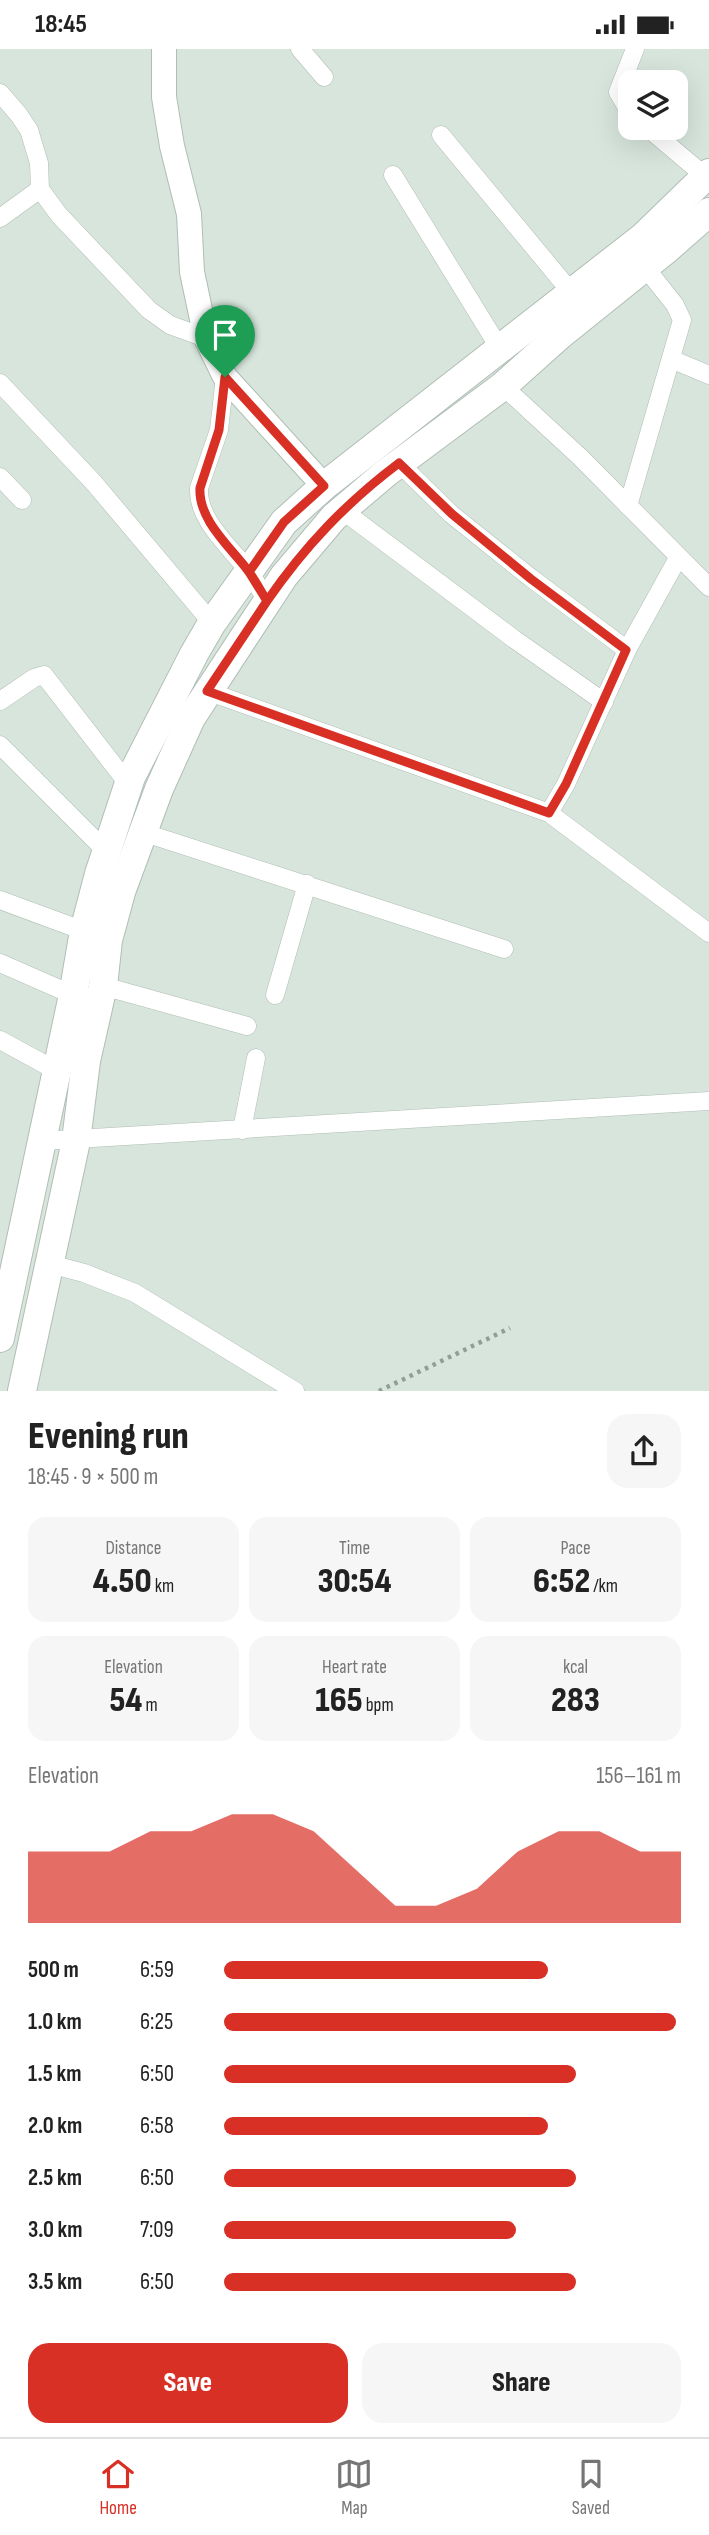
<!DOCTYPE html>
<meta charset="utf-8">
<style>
:root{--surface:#fff;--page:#f6f6f6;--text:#222;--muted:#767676;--line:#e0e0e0;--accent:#d93025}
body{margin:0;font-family:"Sofia Sans Condensed",sans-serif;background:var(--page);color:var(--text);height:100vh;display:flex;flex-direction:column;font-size:26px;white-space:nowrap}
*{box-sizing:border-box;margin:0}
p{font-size:23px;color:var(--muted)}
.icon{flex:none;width:38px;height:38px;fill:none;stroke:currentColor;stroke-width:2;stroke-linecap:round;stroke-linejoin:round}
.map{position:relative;height:1342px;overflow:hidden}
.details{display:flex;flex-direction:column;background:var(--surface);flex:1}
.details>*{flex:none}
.tools{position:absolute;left:618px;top:21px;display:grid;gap:14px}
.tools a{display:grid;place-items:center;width:70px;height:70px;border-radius:14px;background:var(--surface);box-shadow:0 7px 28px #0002;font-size:35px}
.pin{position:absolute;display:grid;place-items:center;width:60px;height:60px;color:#fff;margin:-72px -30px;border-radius:50% 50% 50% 0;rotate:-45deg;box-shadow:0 0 7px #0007}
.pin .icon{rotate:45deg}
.round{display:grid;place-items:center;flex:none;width:74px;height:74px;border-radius:21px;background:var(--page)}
.headline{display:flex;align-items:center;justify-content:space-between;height:119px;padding:0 28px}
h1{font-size:38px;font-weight:800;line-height:52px}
.figures{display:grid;grid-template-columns:repeat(3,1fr);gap:10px;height:119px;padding:7px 28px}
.figures div{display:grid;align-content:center;border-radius:18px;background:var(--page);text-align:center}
.figures b{font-size:35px;font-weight:800}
.figures small{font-size:19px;font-weight:400}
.figures p{font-size:19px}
.chart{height:196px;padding:14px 28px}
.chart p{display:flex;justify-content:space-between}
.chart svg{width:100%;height:126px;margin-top:7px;fill:var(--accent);opacity:.7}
.action{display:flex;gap:14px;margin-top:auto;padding:14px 28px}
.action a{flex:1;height:80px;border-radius:21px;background:var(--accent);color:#fff;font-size:28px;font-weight:800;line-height:80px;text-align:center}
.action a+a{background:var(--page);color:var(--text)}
ul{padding:0 28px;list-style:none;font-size:23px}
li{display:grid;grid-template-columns:112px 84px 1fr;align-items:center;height:52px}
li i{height:18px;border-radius:9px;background:var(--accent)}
.status{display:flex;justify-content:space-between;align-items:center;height:49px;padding:0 35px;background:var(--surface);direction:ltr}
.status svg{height:19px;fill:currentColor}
.dock{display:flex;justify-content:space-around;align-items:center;height:98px;border-top:2px solid var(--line);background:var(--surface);font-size:19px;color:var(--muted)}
.dock a{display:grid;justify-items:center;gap:4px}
.dock .on{color:var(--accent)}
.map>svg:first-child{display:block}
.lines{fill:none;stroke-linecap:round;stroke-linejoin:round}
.street-casing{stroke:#b0beb5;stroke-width:19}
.secondary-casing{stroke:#b0beb5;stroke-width:26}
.primary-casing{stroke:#b0beb5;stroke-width:30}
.path{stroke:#929d96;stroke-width:4.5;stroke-dasharray:3.5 5;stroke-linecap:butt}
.street{stroke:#fff;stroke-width:18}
.secondary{stroke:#fff;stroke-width:24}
.primary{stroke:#fff;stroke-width:28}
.route-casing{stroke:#fff;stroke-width:14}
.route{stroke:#d93025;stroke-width:9}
</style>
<div class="status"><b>18:45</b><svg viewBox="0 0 49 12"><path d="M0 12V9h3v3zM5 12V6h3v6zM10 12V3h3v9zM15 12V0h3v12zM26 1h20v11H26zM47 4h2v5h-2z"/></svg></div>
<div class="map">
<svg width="709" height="1342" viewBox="0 0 709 1342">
<rect width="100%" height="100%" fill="#d7e5dc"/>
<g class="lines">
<g class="street-casing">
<g id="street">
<polyline points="300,0 324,28"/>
<polyline points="0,44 19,66 29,81 39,114 40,140 59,166 149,261 170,276 206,289"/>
<polyline points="630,64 618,43 635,0"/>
<polyline points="648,79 706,128"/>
<polyline points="441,86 571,243"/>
<polyline points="393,126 500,300"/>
<polyline points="0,169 40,140"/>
<polyline points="671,310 709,326"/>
<path d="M225,328l-6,53 -20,58c-2,31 30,58 47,80 8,10 14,22 21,33"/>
<polyline points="0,334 94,434 212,574"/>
<polyline points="503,337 580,408 709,538"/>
<polyline points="399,414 451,465 531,529 627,601"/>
<polyline points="0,428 22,451"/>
<polyline points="628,457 682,271 675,256 645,218"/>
<polyline points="342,461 514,590 604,653"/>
<polyline points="207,642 549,764 709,884"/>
<polyline points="0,652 34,629 44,626 129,736"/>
<polyline points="0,696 107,803"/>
<polyline points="549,764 566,735 627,601 678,509"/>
<polyline points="145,784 504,900"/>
<polyline points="0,851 84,882"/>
<polyline points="0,914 73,946"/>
<polyline points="103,937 247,977"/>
<polyline points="275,946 307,835"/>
<polyline points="0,991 57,1022"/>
<polyline points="242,1081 256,1009"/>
<polyline points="42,1092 709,1052"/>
<polyline points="50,1215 84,1224 135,1244 295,1342"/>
</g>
</g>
<g class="secondary-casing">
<polyline id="secondary" points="164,0 164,48 172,97 189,165 192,223 206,289 225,328 324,437"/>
</g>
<g class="primary-casing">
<g id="primary">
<polyline points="0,1289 73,946 84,882 99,825 131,728 194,605 212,574 284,473 324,437 643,188 709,124"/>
<polyline points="22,1342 76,1092 86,1012 103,937 108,891 121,843 159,740 191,669 284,527 334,468 386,424 503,337 560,286 667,200 709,163"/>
</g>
</g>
<polyline class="path" points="379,1342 510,1279"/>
<use href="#street" class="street"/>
<use href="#secondary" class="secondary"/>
<use href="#primary" class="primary"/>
</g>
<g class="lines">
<g class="route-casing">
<path id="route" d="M225,328l-6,53 -19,58c-2,31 29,58 46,80 8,10 14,22 21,33l-60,90 342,122 17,-29 60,-134 -95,-71 -79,-65 -53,-51c-53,40 -94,83 -132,138l-18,-29 35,-50 40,-36 -99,-109"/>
</g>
<use href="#route" class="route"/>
</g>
</svg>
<div class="tools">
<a><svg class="icon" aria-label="layers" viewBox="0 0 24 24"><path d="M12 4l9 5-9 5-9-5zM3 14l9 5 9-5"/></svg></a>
</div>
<div class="pin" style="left:225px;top:328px;background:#1e9e55"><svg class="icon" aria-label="arrive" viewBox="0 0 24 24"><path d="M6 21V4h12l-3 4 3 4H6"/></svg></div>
</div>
<section class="details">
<div class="headline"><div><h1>Evening run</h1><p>18:45 · 9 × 500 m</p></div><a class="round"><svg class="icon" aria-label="share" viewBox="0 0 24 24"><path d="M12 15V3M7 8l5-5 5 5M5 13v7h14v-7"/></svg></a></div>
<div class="figures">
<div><p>Distance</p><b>4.50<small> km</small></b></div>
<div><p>Time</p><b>30:54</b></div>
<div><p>Pace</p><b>6:52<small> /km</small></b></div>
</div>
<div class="figures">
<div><p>Elevation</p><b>54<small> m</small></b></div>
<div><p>Heart rate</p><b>165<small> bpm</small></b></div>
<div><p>kcal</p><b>283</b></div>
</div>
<div class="chart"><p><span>Elevation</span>156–161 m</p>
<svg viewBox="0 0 160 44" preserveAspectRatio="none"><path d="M0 44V19L10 19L20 19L30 12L40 12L50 6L60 6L70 12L80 25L90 38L100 38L110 32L120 19L130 12L140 12L150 19L160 19V44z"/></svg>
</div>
<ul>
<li><b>500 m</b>6:59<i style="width:71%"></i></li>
<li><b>1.0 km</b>6:25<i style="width:99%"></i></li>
<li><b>1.5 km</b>6:50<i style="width:77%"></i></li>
<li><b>2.0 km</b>6:58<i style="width:71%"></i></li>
<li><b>2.5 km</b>6:50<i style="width:77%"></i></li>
<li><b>3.0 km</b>7:09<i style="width:64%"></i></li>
<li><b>3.5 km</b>6:50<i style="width:77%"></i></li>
</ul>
<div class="action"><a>Save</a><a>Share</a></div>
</section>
<nav class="dock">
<a class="on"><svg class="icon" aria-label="home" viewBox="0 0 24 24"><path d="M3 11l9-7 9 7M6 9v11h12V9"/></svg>Home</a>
<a><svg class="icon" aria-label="map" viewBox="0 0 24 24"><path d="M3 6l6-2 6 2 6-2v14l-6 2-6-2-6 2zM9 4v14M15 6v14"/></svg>Map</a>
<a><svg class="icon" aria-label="saved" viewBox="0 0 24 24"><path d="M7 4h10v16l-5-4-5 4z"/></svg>Saved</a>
</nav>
